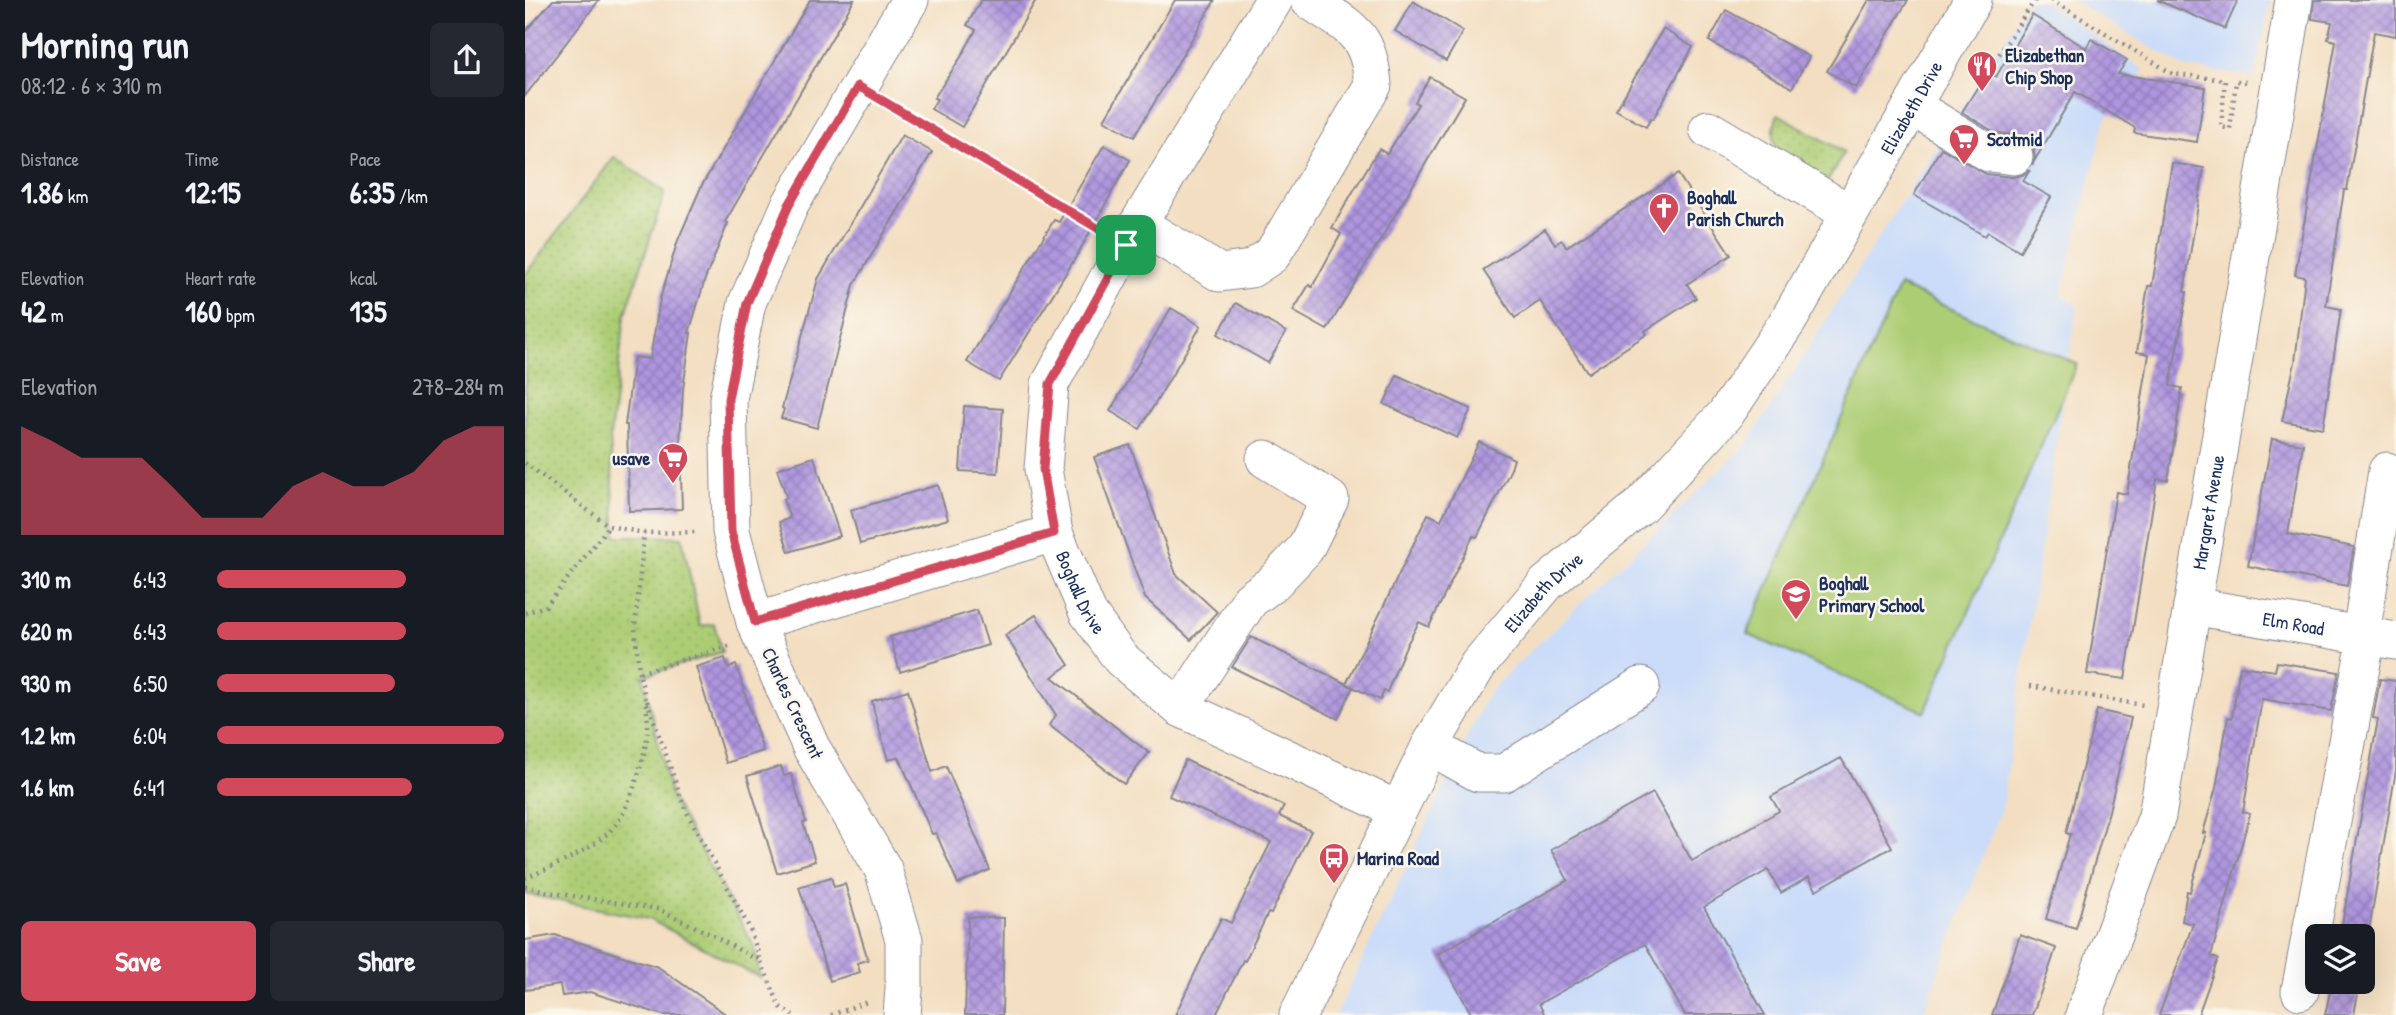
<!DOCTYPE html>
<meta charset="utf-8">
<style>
:root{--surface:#171b24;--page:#242831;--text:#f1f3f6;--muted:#9ea1a6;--accent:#d1495b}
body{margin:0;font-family:"Patrick Hand",sans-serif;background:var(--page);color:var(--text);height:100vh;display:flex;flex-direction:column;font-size:26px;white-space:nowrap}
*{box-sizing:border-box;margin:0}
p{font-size:23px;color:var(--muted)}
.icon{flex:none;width:38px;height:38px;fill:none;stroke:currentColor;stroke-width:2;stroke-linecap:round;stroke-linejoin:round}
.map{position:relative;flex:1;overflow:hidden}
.drawer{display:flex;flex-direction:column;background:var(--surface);width:525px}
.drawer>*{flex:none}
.buttons{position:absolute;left:1780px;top:924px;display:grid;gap:14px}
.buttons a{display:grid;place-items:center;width:70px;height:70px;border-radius:10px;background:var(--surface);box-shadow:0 7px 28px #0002;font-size:35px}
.pin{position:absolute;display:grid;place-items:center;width:60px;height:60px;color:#fff;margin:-30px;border-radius:14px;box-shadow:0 4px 10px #0006}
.round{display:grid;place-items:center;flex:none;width:74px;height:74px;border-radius:10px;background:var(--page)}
.summary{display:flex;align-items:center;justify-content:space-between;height:119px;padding:0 21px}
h1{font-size:38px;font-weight:700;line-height:52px}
.figures{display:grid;grid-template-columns:repeat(3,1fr);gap:10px;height:119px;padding:7px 21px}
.figures div{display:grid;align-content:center}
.figures b{font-size:30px;font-weight:700}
.figures small{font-size:19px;font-weight:400}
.figures p{font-size:19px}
.chart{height:196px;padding:14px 21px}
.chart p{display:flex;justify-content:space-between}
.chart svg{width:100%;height:126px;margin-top:7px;fill:var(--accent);opacity:.7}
.action{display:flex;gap:14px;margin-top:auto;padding:14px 21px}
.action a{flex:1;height:80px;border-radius:10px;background:var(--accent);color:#fff;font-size:28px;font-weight:700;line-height:80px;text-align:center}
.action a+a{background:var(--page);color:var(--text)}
ul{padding:0 21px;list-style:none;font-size:23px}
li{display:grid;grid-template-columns:112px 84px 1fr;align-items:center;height:52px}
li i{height:18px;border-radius:9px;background:var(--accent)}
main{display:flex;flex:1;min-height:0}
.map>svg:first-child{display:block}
.built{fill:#cadcf9}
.grass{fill:url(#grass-dots);stroke:#647e6a;stroke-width:2}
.garden{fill:#adcd75;stroke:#647e6a;stroke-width:2}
.building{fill:url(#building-cross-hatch)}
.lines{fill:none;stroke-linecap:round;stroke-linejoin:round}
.minor-casing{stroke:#878690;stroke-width:39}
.path{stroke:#878690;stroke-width:4.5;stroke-dasharray:2 5;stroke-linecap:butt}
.minor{stroke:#fff;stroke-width:37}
.route-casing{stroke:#fff;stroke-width:14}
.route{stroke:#d1495b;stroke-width:9}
.labels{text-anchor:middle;stroke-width:5;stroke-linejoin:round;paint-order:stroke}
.poi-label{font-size:19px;font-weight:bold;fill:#1b2f5e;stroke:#fbf7ec;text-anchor:start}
.street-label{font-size:19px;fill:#1b2f5e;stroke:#fbf7ec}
</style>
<main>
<section class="drawer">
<div class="summary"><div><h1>Morning run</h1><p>08:12 · 6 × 310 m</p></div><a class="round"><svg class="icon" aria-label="share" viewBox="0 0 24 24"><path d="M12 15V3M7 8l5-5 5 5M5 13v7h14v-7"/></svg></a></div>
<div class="figures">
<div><p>Distance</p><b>1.86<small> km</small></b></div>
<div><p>Time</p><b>12:15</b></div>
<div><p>Pace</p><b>6:35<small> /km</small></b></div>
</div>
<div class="figures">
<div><p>Elevation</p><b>42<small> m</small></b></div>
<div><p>Heart rate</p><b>160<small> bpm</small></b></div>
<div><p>kcal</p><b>135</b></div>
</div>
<div class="chart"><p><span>Elevation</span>278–284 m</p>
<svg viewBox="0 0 160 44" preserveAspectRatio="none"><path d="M0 44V6L10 11L20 17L30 17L40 17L50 27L60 38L70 38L80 38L90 27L100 22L110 27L120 27L130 22L140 11L150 6L160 6V44z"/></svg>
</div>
<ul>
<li><b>310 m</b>6:43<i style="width:66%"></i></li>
<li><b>620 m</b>6:43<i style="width:66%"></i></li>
<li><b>930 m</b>6:50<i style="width:62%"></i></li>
<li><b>1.2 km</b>6:04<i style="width:100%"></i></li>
<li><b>1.6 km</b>6:41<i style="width:68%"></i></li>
</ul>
<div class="action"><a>Save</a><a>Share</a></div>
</section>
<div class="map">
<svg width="1871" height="1015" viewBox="0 0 1871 1015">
<defs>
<pattern id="grass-dots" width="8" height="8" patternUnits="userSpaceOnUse" patternTransform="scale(1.75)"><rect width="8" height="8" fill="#adcd75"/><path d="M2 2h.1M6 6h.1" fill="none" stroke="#94b068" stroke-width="1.8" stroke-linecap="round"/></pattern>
<pattern id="building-cross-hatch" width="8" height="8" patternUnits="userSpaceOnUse" patternTransform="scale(1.75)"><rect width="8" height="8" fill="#b096df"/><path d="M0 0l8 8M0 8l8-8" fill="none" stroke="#8e7bb8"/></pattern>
</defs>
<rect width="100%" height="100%" fill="#fbf7ec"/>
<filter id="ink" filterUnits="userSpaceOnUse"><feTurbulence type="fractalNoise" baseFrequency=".0143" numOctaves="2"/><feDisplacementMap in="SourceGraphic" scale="14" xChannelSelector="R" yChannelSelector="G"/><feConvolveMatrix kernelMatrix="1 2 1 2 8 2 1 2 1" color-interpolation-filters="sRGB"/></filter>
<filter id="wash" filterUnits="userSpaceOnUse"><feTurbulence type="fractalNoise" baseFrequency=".00686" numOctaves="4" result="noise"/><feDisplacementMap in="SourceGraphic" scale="28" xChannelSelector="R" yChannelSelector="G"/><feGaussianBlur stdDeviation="1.57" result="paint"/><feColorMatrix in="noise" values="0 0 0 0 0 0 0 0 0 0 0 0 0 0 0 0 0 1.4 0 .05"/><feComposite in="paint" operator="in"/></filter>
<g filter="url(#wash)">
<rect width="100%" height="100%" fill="#f3dec1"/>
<g class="built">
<polygon points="1505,0 1516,0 1619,70 1580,121 1536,296 1552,305 1477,808 1397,1015 811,1015 964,691 1222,444"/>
<polygon points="1547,0 1746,0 1729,77 1661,68"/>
</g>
<g class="grass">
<path d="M1253,114l66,38 -16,29c-31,-16 -67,-24 -50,-67z"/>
<polygon points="89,157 140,192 100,316 85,437 91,536 157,537 175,626 189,624 197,652 118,676 145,795 229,946 235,978 124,919 0,894 0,275"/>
</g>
<polygon class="garden" points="1374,286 1552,364 1400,712 1222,634"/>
<g id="blocks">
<g class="building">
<polygon points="28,0 74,0 0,96 0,32"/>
<polygon points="285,0 329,0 200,222 203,223 180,279 164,333 166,333 158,389 155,443 157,509 104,511 102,425 100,425 109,357 125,359 135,299 153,240 176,187"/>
<polygon points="456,0 511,0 437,127 406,109 412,99 409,98 436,57 451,30 442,25"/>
<polygon points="650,0 690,0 609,137 579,120"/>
<polygon points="1344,0 1383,0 1331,88 1302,71"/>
<polygon points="1632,0 1713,0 1700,29"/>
<polygon points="1789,0 1871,0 1871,36 1849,32 1822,190 1819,190 1801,306 1816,309 1798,428 1757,421 1770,362 1780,277 1770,275 1811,41 1803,39 1807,22 1787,19"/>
<polygon points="888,1 938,31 921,61 870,31"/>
<polygon points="1201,10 1284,57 1267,88 1184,41"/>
<polygon points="1507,15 1561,48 1566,39 1602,60 1593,74 1680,87 1672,142 1609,133 1610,128 1550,92 1507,165 1510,158 1508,148 1502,140 1492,135 1471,133 1437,112 1462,72 1471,77"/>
<polygon points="1138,29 1168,47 1128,119 1126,118 1121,127 1091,110"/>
<polygon points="905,77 940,97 802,330 768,311 784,285 787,287 816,234 807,228 829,190 854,149 862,154 893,104 890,102"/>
<polygon points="377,135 407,152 329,285 292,428 256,418 259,409 257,408 293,279"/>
<polygon points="579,145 605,160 551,257 474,381 442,362 529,220 534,222"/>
<polygon points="1416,148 1461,174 1487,177 1497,175 1505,170 1498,181 1526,197 1495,251 1463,232 1460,236 1389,195"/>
<polygon points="1647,163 1679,168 1659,292 1662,292 1645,386 1657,388 1648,449 1643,480 1632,479 1600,679 1562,674 1591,492 1602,494 1624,354 1612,352 1623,286 1627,286"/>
<polygon points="1153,174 1206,255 1162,284 1171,298 1120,331 1122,334 1063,373 1015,301 990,318 958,270 1020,229 1030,244 1037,240 1041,247"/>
<polygon points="711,303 761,332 743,363 693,334"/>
<polygon points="646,308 676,326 615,429 585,411"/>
<polygon points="872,375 946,409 932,438 859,404"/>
<polygon points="439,406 478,409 473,473 435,471"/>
<polygon points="1747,439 1778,444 1763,534 1829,547 1822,586 1723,566"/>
<polygon points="954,442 989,459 986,469 952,537 948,536 904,627 894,622 880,648 862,692 859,691 855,700 821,684 903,514 916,520"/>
<polygon points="605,445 651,574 692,612 666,640 620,598 569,457"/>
<polygon points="289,457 315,536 264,552 254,522 265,518 258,499 262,498 252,469"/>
<polygon points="413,485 423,519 335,544 326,510"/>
<polygon points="452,610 463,645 375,672 365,637"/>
<polygon points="511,615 544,665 527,677 624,753 599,784 524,725 531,715 480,635"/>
<polygon points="726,637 828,687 813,719 707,667"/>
<polygon points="200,658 203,668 211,665 238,751 201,763 171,667"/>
<polygon points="1752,662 1814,672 1806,711 1737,699 1718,812 1725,814 1686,956 1693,959 1673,1015 1634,1015 1668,924 1657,921 1662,891 1665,892 1681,833 1678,833 1691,788 1703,717 1707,718 1715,666 1750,671"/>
<polygon points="1855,679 1871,681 1871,770 1838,966 1838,936 1815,936 1853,719 1848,718"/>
<polygon points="383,690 407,772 421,766 465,870 433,884 411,833 407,834 374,757 363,760 349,711 347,701"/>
<polygon points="1572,710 1606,718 1584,811 1551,928 1521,919 1545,834 1541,833"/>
<polygon points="1316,758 1367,847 1291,890 1284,877 1256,893 1243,870 1179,907 1240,1015 1160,1015 1120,944 1014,1004 1020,1015 947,1015 913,954 1043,880 1026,850 1128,793 1167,861 1254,811 1246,797"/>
<polygon points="660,760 759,806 754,816 786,831 746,914 743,913 720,961 718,960 691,1015 650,1015 696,918 706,923 746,842 644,796"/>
<polygon points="256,766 259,776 266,774 281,822 278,823 290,861 252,873 222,776"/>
<polygon points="306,877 309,887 320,884 343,960 332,963 335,972 305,981 274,887"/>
<polygon points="443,917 479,918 477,1015 440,1015"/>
<polygon points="30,935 133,967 202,1015 138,1015 65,992 37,996 35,985 0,990 0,940"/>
<polygon points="1495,935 1531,948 1522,975 1507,1015 1467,1015"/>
<polygon points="1807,982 1835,982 1829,1015 1800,1015"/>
</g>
</g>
</g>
<g filter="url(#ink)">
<use href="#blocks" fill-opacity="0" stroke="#878690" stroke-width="2"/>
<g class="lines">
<g class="minor-casing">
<g id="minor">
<path id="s1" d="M749,0l-136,224 -88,160 -7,85 11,64 34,80 33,46 59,49 218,102"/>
<polyline points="1387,106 1464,153 1489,156"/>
<polyline points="1183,129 1324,213"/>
<path d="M613,224l82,49 31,-4 21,-14 101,-170c-4,-53 -23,-57 -64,-85"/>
<path id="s2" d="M1667,606l204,35"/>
<polyline points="230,622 529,533"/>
<polyline points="1836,634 1862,471"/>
<polyline points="655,708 725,600 748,583 780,549 805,499 740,459"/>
<polyline points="905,746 953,773 979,773 1116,686"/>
<polyline points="1775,991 1842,636"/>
<polyline points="377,1015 379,989 379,940 358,869 286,747 230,622 206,531 203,399 222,303 265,205 385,0"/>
<path id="s3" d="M773,1015l132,-269 48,-81 68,-81 94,-78 85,-91 63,-94 185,-321"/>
<path id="s4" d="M1559,1015l73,-199 137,-816"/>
</g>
</g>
<g class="path">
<polyline points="1526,0 1648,74 1700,80 1696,127 1705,129 1711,81 1723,82"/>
<polyline points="1450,66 1452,67 1473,56 1510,0"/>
<polyline points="364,105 574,229"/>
<polyline points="0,463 84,526 119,533 173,532"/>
<polyline points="0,613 21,606 84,526"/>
<polyline points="114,673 110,628 119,533"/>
<polyline points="1505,686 1618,705"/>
<polyline points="122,701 160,809 224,927 235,958"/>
<path d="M0,878c31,-13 71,-28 92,-55 14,-18 31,-75 31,-97 -1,-19 -4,-36 -9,-53l90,-27"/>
<polyline points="0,886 29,893 133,909 183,933 227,957 235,959 255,1007 268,1015"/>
<polyline points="306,1015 345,1001"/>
</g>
<use href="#minor" class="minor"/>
</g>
</g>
<g class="lines" filter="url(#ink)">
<g class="route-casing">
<polygon id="route" points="333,86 601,245 525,384 518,469 529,533 230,622 206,531 203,399 222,303 264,205"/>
</g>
<use href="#route" class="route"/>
</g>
<defs>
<g id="restaurant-pin" transform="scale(1.575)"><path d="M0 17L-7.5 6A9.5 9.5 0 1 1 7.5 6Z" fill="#d1495b" stroke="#fbf7ec"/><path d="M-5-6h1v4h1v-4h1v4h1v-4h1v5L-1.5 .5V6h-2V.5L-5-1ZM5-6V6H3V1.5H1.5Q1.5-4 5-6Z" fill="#fff"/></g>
<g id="supermarket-pin" transform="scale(1.575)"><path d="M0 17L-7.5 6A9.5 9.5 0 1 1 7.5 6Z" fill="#d1495b" stroke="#fbf7ec"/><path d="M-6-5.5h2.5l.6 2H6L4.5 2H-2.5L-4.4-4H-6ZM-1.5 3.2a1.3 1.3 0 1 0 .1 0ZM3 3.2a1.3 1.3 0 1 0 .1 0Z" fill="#fff"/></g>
<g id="church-pin" transform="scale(1.575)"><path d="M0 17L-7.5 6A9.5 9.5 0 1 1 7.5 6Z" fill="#d1495b" stroke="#fbf7ec"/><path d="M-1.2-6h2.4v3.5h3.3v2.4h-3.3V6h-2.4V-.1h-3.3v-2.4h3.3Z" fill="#fff"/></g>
<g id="school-pin" transform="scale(1.575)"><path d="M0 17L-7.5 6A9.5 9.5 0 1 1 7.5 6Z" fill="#d1495b" stroke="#fbf7ec"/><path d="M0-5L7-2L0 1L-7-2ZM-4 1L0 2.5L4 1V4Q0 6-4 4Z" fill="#fff"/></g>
<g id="bus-pin" transform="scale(1.575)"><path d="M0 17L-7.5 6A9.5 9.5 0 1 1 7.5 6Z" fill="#d1495b" stroke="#fbf7ec"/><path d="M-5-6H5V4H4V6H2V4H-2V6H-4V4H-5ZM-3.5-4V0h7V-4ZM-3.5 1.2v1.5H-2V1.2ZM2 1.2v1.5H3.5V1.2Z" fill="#fff"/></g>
</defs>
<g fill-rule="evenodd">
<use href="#restaurant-pin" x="1457" y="66"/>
<use href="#supermarket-pin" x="1439" y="139"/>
<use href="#church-pin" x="1139" y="208"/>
<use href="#supermarket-pin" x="148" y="458"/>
<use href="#school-pin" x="1271" y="594"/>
<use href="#bus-pin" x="809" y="858"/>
</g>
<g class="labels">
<g class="poi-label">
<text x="1480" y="62">Elizabethan<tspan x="1480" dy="22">Chip Shop</tspan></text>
<text x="1462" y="146">Scotmid</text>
<text x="1162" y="204">Boghall<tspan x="1162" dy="22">Parish Church</tspan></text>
<text x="125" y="465" text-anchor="end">usave</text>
<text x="1294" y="590">Boghall<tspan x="1294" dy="22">Primary School</tspan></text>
<text x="832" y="865">Marina Road</text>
</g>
<g class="street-label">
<text dy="7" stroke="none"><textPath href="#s3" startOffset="1106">Elizabeth Drive</textPath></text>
<text dy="7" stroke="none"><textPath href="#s4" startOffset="520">Margaret Avenue</textPath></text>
<text dy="7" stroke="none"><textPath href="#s1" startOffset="660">Boghall Drive</textPath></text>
<text dy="7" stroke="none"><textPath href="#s3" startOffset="492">Elizabeth Drive</textPath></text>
<text dy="7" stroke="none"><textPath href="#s2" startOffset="103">Elm Road</textPath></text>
<text transform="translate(268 703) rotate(65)" y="7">Charles Crescent</text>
</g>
</g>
</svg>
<div class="buttons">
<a><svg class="icon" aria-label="layers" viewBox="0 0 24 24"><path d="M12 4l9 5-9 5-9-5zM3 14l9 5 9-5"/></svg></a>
</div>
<div class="pin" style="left:601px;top:245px;background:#1e9e55"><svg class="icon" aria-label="arrive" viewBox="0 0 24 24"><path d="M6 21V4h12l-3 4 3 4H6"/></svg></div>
</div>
</main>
